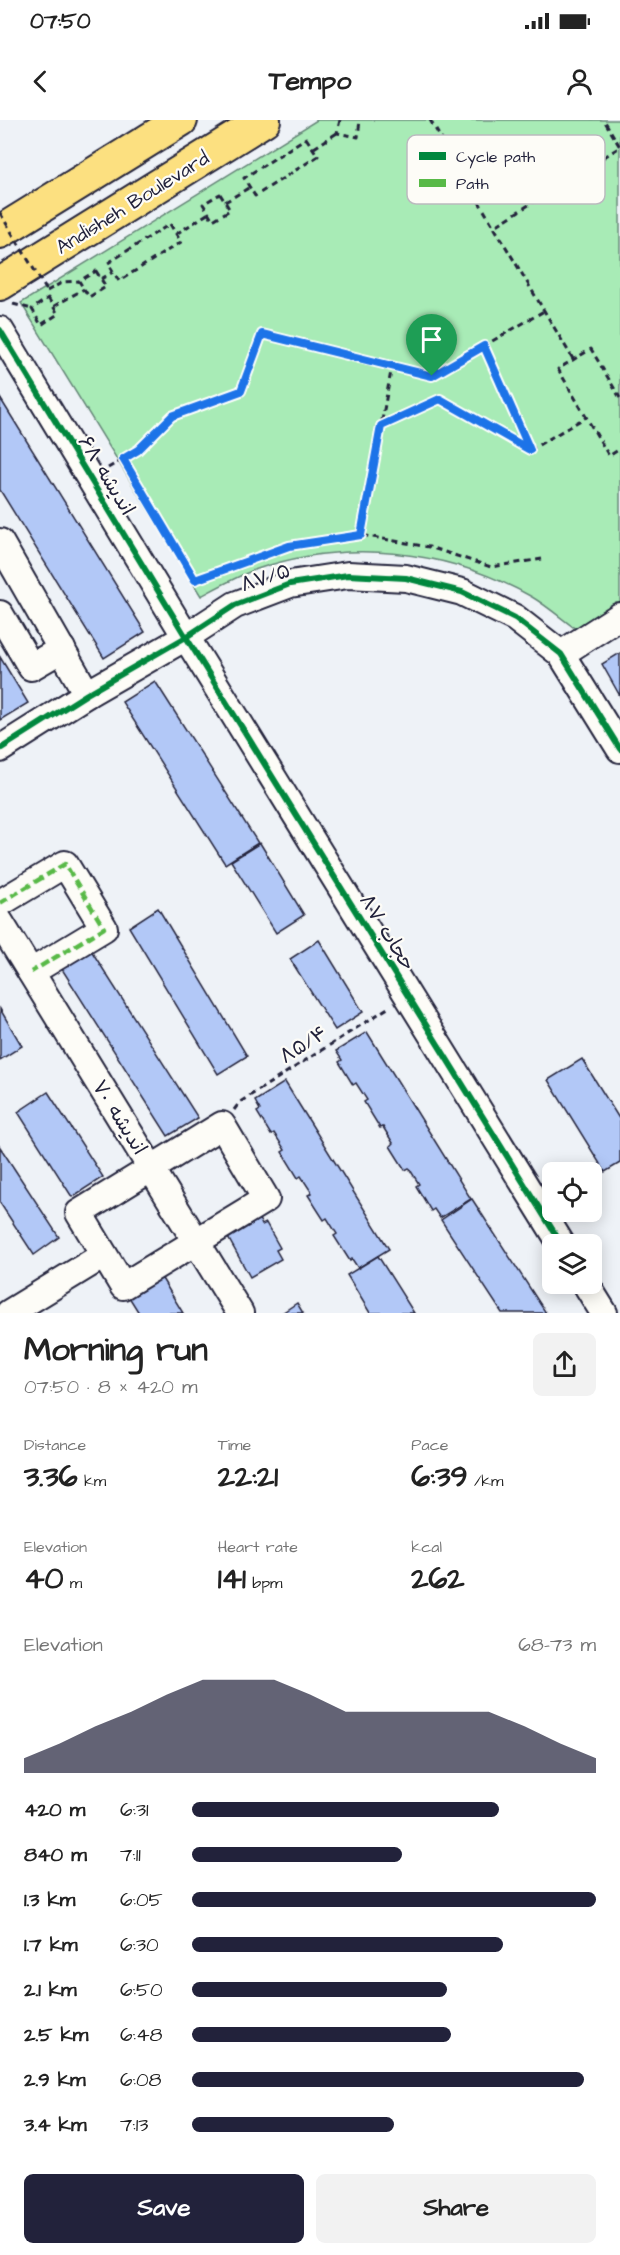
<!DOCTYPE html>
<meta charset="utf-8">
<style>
:root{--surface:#fff;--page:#f2f2f2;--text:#222;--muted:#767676;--accent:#22223b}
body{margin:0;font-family:"Architects Daughter","Playpen Sans Arabic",sans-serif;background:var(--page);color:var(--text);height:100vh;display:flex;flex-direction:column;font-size:22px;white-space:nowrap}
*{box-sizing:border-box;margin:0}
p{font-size:20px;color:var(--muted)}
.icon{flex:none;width:33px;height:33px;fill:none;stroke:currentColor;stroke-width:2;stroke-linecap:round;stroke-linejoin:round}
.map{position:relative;height:1193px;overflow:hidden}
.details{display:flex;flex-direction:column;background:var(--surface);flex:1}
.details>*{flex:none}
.tools{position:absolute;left:542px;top:1042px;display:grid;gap:12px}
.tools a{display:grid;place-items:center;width:60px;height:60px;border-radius:9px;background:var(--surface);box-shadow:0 3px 15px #0003;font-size:30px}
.pin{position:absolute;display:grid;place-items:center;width:51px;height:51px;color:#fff;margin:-62px -26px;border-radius:50% 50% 50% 0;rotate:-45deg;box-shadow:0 0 6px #0007}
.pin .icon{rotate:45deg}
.round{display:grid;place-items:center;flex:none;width:63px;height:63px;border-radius:9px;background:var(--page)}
.summary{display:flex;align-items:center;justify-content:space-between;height:102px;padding:0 24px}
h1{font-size:33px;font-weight:700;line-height:45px}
.figures{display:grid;grid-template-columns:repeat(3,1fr);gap:9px;height:102px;padding:6px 24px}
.figures div{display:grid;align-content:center}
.figures b{font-size:30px;font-weight:700}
.figures small{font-size:16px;font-weight:400}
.figures p{font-size:16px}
.chart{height:168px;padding:12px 24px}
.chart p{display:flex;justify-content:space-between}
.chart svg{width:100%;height:108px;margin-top:6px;fill:var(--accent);opacity:.7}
.action{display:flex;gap:12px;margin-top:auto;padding:12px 24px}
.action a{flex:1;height:69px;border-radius:9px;background:var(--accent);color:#fff;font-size:24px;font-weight:700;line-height:69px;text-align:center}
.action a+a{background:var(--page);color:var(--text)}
ul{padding:0 24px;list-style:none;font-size:20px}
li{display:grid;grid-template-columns:96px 72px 1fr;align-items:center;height:45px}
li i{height:15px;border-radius:8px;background:var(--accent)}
.status{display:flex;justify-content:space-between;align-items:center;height:42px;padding:0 30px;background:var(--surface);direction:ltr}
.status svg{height:16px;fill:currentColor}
header{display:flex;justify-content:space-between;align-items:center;height:78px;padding:0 24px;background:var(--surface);font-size:27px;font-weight:700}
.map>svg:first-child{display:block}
.green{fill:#a8ebb6;stroke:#658678;stroke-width:1.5}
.building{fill:#b2c8f7;stroke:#22223b;stroke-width:1.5}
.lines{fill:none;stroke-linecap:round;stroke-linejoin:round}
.minor-casing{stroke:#22223b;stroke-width:30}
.major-casing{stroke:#22223b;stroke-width:36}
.path{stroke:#22223b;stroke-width:3;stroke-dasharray:6 4.5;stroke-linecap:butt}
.minor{stroke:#fdfcf7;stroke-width:26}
.major{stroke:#fce080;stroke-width:32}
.path-bridge{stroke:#22223b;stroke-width:3;stroke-dasharray:6 4.5;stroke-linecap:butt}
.quiet{stroke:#58b947;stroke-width:4.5;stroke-dasharray:9 4.5;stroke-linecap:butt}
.cycleway-casing{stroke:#fdfcf7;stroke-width:10}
.cycleway{stroke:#00873e;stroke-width:6}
.route-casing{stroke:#fff;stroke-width:12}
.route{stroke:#1a73e8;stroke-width:8}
.labels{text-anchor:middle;stroke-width:4.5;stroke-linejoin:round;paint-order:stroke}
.street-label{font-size:20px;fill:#22223b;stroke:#fdfcf7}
.key{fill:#fdfcf7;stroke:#bbbbbf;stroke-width:1.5}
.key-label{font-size:16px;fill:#22223b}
</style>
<div class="status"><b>07:50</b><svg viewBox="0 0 49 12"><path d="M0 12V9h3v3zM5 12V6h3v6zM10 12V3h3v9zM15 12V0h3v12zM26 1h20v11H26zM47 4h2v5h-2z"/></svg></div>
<header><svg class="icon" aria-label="back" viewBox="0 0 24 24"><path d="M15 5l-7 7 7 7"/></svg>Tempo<svg class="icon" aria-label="person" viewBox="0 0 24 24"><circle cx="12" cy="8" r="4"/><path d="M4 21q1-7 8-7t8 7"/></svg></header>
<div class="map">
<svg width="620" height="1193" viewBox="0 0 620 1193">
<rect width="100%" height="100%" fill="#eef2f7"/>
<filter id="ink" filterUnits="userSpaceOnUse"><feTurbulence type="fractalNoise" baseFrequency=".0167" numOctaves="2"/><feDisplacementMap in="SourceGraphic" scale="12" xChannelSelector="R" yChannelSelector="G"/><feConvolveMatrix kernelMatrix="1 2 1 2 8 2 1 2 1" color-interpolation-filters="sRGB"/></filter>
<g filter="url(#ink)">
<path class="green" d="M317,0h303v489l-40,23c-16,-11 -31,-25 -48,-35 -85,-48 -185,-59 -278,-27 -18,7 -36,17 -53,26l-180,-293z"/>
<g class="building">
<polygon points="0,278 145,512 104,538 0,370"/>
<polygon points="620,533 620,576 602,544"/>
<polygon points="0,537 28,583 0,600"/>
<polygon points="155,561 258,723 225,744 122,582"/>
<polygon points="260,723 304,795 276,813 231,741"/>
<polygon points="158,788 247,936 218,954 129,807"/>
<polygon points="319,820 363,892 335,910 290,839"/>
<polygon points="89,827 198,998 168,1016 60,846"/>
<polygon points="0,889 22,926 0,940"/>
<polygon points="367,912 471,1079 440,1098 434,1089 431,1091 416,1066 419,1064 409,1048 405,1050 390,1026 393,1023 383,1007 380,1008 364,982 367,980 356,963 353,965 339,942 342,940 336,931"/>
<polygon points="582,939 620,1000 620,1043 605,1052 548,960"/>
<polygon points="285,962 389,1129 358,1148 352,1139 350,1141 334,1116 337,1114 327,1098 324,1100 308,1075 312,1073 301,1056 298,1058 282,1032 285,1030 274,1013 271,1015 257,992 260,990 255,981"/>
<polygon points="48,972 103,1057 72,1077 18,992"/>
<polygon points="0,1027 59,1117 34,1135 0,1083"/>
<polygon points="472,1079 546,1193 502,1193 441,1100"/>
<polygon points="258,1097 262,1105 266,1103 280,1128 276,1130 281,1139 250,1157 226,1114"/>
<polygon points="378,1136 414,1193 370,1193 347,1155"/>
<polygon points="161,1157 183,1193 139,1193 129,1177"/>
<polygon points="297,1183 303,1193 282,1193"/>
</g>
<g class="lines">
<g class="minor-casing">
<g id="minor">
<polyline points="0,210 186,517 562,1125"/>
<polyline points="0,422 87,574"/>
<polyline points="0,494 31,547 62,529"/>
<polyline points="561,534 620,496"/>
<polyline points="0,629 87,574 186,517 235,485 290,464 348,455 406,458 462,472 515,498 561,534 620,629"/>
<polyline points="0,783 65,744 104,808 31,852"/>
<polyline points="0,802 240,1193"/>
<polygon points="222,1005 266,1079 123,1166 79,1093"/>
<polyline points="586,1164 604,1193"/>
<polyline points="9,1193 104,1135"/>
</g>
</g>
<g class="major-casing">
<g id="major">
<polyline points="0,112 181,0"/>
<polyline points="0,164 264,0"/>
</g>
</g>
<g class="path">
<polyline points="340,0 337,13 358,17 360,0"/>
<polyline points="430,0 494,107"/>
<polygon points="306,18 318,36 255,76 244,58"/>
<polyline points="314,28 337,13"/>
<polygon points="220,74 230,90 213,100 203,84"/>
<polyline points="225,82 250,67"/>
<polygon points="170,104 181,122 119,161 108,143"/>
<polyline points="176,114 209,93"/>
<polygon points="96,151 106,167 89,177 79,161"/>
<polyline points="101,159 113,152"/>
<polyline points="47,171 63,162 79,161"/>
<polygon points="48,178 58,194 41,205 32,189"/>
<polyline points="13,184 32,189"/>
<polyline points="54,186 84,169"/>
<polyline points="484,226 530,328"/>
<polyline points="573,239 494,107 620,27 604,0"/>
<polyline points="620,278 591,229 558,249 609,336 620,329"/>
<polyline points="381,306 440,279 530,330 586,297"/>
<polyline points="123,339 195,460 289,426 361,415 429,427 491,447 542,439"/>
<polyline points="108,348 138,330 172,296 241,271 262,214 432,256 544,191"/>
<polyline points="361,415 392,246"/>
<polyline points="234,990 240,982 391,886"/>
</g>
<use href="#minor" class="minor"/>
<use href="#major" class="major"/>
<polyline class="path-bridge" points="0,93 47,171"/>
<polyline class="quiet" points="0,783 65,744 104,808 31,852"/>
<g class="cycleway-casing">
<g id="cycleway">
<polyline points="0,210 186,517 562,1125"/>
<polyline points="0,629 87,574 186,517 235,485 290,464 348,455 406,458 462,472 515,498 561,534 620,629"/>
</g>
</g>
<use href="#cycleway" class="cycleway"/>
</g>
</g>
<g class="lines" filter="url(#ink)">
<g class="route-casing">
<polygon id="route" points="262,214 432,256 484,226 530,330 440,279 381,306 361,415 289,426 195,460 123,339 138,330 172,296 241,271"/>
</g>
<use href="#route" class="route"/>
</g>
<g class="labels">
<g class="street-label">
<text transform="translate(132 82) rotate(-32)" y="7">Andisheh Boulevard</text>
<text transform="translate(107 355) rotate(59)" y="7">اندیشه ۶۸</text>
<text transform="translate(265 457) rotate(-18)" y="7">۸۷/۵</text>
<text transform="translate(388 812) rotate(58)" y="7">حجاب ۸۷</text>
<text transform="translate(303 924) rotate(-32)" y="7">۸۵/۴</text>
<text transform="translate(120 997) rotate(58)" y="7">اندیشه ۷۰</text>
</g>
</g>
<rect x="407" y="15" width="198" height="69" rx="9" class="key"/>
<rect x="419" y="32" width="27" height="8" fill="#00873e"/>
<rect x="419" y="59" width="27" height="8" fill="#58b947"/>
<g class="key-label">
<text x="456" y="42">Cycle path</text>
<text x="456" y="69">Path</text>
</g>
</svg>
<div class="tools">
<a><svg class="icon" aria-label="locate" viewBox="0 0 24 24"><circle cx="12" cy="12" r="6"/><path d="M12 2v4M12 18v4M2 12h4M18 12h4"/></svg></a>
<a><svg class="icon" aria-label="layers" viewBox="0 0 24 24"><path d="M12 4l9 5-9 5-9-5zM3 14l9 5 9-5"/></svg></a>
</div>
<div class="pin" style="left:432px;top:256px;background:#1e9e55"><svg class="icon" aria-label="arrive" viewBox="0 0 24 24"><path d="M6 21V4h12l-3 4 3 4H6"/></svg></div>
</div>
<section class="details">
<div class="summary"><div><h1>Morning run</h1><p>07:50 · 8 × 420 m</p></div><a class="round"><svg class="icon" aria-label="share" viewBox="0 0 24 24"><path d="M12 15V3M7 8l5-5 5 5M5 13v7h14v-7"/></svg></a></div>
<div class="figures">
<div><p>Distance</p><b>3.36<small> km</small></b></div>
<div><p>Time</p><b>22:21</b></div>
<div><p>Pace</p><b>6:39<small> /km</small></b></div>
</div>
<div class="figures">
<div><p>Elevation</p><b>40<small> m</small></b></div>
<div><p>Heart rate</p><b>141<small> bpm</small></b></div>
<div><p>kcal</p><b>262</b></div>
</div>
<div class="chart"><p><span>Elevation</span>68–73 m</p>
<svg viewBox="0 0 160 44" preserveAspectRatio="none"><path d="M0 44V38L10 32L20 25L30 19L40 12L50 6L60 6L70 6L80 12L90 19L100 19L110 19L120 19L130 19L140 25L150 32L160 38V44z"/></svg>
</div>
<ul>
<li><b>420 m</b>6:31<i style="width:76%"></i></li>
<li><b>840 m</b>7:11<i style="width:52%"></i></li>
<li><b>1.3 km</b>6:05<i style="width:100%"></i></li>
<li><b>1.7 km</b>6:30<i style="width:77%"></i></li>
<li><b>2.1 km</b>6:50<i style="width:63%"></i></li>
<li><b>2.5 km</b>6:48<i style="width:64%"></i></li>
<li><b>2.9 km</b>6:08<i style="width:97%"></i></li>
<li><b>3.4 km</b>7:13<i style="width:50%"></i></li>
</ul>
<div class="action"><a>Save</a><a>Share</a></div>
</section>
